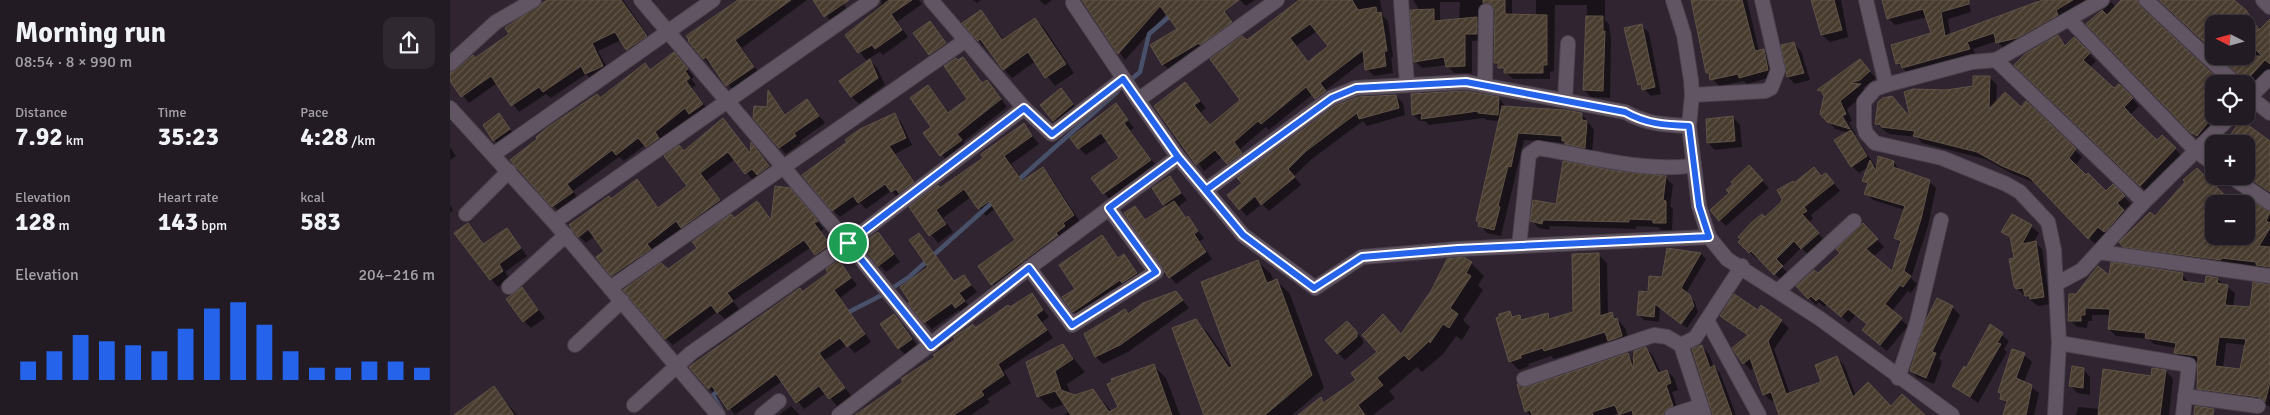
<!DOCTYPE html>
<meta charset="utf-8">
<style>
:root{--surface:#231b24;--page:#2f2831;--text:#f1f3f6;--muted:#a3a1a6;--line:#403941;--accent:#2563eb}
body{margin:0;font-family:Signika,sans-serif;background:var(--page);color:var(--text);height:100vh;display:flex;flex-direction:column;font-size:19px;white-space:nowrap}
*{box-sizing:border-box;margin:0}
p{font-size:16px;color:var(--muted)}
.icon{flex:none;width:28px;height:28px;fill:none;stroke:currentColor;stroke-width:2;stroke-linecap:round;stroke-linejoin:round}
.map{position:relative;flex:1;overflow:hidden}
.details{display:flex;flex-direction:column;background:var(--surface);width:450px}
.details>*{flex:none}
.needle{width:32px;rotate:276deg}
.controls{position:absolute;left:1755px;top:15px;display:grid;gap:10px}
.controls a{display:grid;place-items:center;width:50px;height:50px;border-radius:10px;background:var(--surface);box-shadow:0 1px 4px #0004,0 0 0 1px var(--line);font-size:25px}
.pin{position:absolute;display:grid;place-items:center;width:42px;height:42px;color:#fff;margin:-21px;border:2px solid #fff;border-radius:50%;box-shadow:0 1px 5px #0007}
.round{display:grid;place-items:center;flex:none;width:52px;height:52px;border-radius:10px;background:var(--page)}
.overview{display:flex;align-items:center;justify-content:space-between;height:85px;padding:0 15px}
h1{font-size:28px;font-weight:700;line-height:38px}
.metrics{display:grid;grid-template-columns:repeat(3,1fr);gap:8px;height:85px;padding:5px 15px}
.metrics div{display:grid;align-content:center}
.metrics b{font-size:25px;font-weight:700}
.metrics small{font-size:14px;font-weight:400}
.metrics p{font-size:14px}
.chart{height:140px;padding:10px 15px}
.chart p{display:flex;justify-content:space-between}
.chart svg{width:100%;height:90px;margin-top:5px;stroke:var(--accent);stroke-width:6}
main{display:flex;flex:1;min-height:0}
.map>svg:first-child{display:block}
.shadow{fill:#0007;fill-rule:evenodd}
.lines{fill:none;stroke-linecap:round;stroke-linejoin:round}
.stream{stroke:#485169;stroke-width:4.5}
.building{fill:url(#building-hatch);stroke:#605347;fill-rule:evenodd}
.minor-casing{stroke:#4b424c;stroke-width:16}
.minor{stroke:#625563;stroke-width:14}
.route-casing{stroke:#fff;stroke-width:10}
.route{stroke:#2563eb;stroke-width:6}
</style>
<main>
<section class="details">
<div class="overview"><div><h1>Morning run</h1><p>08:54 · 8 × 990 m</p></div><a class="round"><svg class="icon" aria-label="share" viewBox="0 0 24 24"><path d="M12 15V3M7 8l5-5 5 5M5 13v7h14v-7"/></svg></a></div>
<div class="metrics">
<div><p>Distance</p><b>7.92<small> km</small></b></div>
<div><p>Time</p><b>35:23</b></div>
<div><p>Pace</p><b>4:28<small> /km</small></b></div>
</div>
<div class="metrics">
<div><p>Elevation</p><b>128<small> m</small></b></div>
<div><p>Heart rate</p><b>143<small> bpm</small></b></div>
<div><p>kcal</p><b>583</b></div>
</div>
<div class="chart"><p><span>Elevation</span>204–216 m</p>
<svg viewBox="0 0 160 44" preserveAspectRatio="none"><path d="M5 44V35M15 44V30M25 44V22M35 44V25M45 44V27M55 44V30M65 44V19M75 44V9M85 44V6M95 44V17M105 44V30M115 44V38M125 44V38M135 44V35M145 44V35M155 44V38"/></svg>
</div>
</section>
<div class="map">
<svg width="1820" height="415" viewBox="0 0 1820 415">
<defs>
<pattern id="building-hatch" width="6" height="6" patternUnits="userSpaceOnUse" patternTransform="scale(1.25)"><rect width="6" height="6" fill="#483c2f"/><path d="M-1 1l2-2M0 6l6-6M5 7l2-2" fill="none" stroke="#62574d"/></pattern>
</defs>
<rect width="100%" height="100%" fill="#2f2430"/>
<g class="shadow">
<polygon points="100,0 173,0 203,43 185,56 171,40 148,51 160,73 143,81 136,74 101,98 96,94 69,112 47,83 19,103 0,79 0,74 61,35"/>
<polygon points="291,0 357,0 292,48 310,75 284,92 263,64 261,66 239,41"/>
<polygon points="365,0 391,0 399,12 382,23"/>
<polygon points="432,0 469,0 472,4 447,22 458,37 433,55 430,52 416,60 397,35 421,18 419,15 431,5"/>
<polygon points="523,0 531,0 527,3"/>
<polygon points="589,0 602,0 595,5"/>
<polygon points="633,0 768,0 788,29 720,71 713,64 728,29 717,13 675,60"/>
<polygon points="790,0 805,0 796,6"/>
<path d="M850,0h80l3,16 5,5 5,36 -2,1 2,15 -19,3 -7,-7 -2,-9 -39,30 6,8 -9,7 -10,-11 -44,36 -3,-3 -26,22 8,11 -13,10 -13,-13 -18,14 -48,-65 29,-23 21,25 -5,4 10,14 31,-26 5,-58zM867,31l13,15 -21,17 -13,-17z"/>
<path d="M963,0h99v15l24,-1v-14h69v20l4,4 2,16 -1,58 -19,-1 -7,-7 3,-85h-32l-1,66 -4,1v7h-37l-18,-16 -1,-54 -9,5 -1,26 -12,1v32h-18l-8,-8 -24,3 -7,-7 5,-50zM990,2h20l-1,18 -19,2z"/>
<polygon points="1241,0 1297,0 1309,51 1314,50 1321,58 1325,76 1297,84 1294,81 1269,86 1257,73"/>
<polygon points="1363,0 1391,0 1398,37 1380,42 1372,35"/>
<polygon points="1433,0 1518,0 1521,12 1498,19 1500,35 1588,3 1587,0 1650,0 1555,50 1547,41 1523,49 1526,56 1460,75 1447,63 1483,34 1477,17 1445,25 1438,18"/>
<polygon points="1673,0 1688,2 1764,84 1764,116 1775,116 1750,140 1638,25 1661,2 1666,7"/>
<polygon points="1709,0 1782,0 1810,31 1820,34 1820,70 1802,89 1796,83 1793,78 1796,24"/>
<polygon points="531,11 554,40 585,19 594,28 624,73 605,86 586,61 562,78 528,40"/>
<polygon points="480,22 502,51 487,61 480,54"/>
<polygon points="1191,25 1199,33 1211,94 1201,96 1189,84"/>
<polygon points="1608,37 1616,46 1624,39 1646,61 1640,67 1664,90 1669,85 1689,106 1680,115 1707,142 1713,136 1732,156 1697,192 1565,65"/>
<polygon points="1344,44 1351,51 1360,80 1345,84 1338,77"/>
<polygon points="513,58 533,84 537,81 544,89 557,107 513,142 518,148 498,162 475,133 482,128 478,87 499,113 519,99 508,62"/>
<polygon points="231,61 244,77 241,79 246,85 242,88 259,111 247,120 243,115 211,139 204,154 195,145 174,161 169,157 123,191 129,199 110,213 62,160 150,99 195,65 201,71"/>
<polygon points="420,61 427,68 435,85 409,104 402,97"/>
<polygon points="1410,61 1426,78 1413,88 1417,92 1397,109 1402,121 1399,123 1406,135 1404,134 1428,170 1444,162 1450,171 1479,181 1486,188 1478,226 1461,278 1467,284 1461,293 1458,291 1442,311 1458,326 1437,351 1413,330 1418,325 1406,315 1399,323 1377,304 1374,307 1369,302 1366,305 1359,298 1368,275 1420,232 1434,247 1423,257 1442,273 1451,244 1446,238 1455,210 1423,200 1416,193 1418,186 1414,181 1418,167 1409,173 1402,166 1399,133 1385,129 1378,121 1375,97 1369,90"/>
<polygon points="1540,78 1547,85 1546,103 1571,109 1577,103 1632,157 1625,166 1656,193 1663,186 1681,204 1673,211 1681,218 1646,245 1587,184 1561,173 1535,159 1472,143 1467,137 1439,134 1426,124 1449,104 1463,120 1496,91 1524,87"/>
<polygon points="611,90 630,112 611,127 604,120"/>
<polygon points="319,92 336,115 357,100 375,123 350,141 351,143 336,154 329,147 318,109"/>
<polygon points="946,96 953,103 955,115 917,126 913,121 863,158 844,176 851,185 819,211 812,204 797,216 790,209 886,107"/>
<polygon points="1049,98 1056,107 1132,114 1144,130 1142,154 1124,151 1115,143 1074,140 1051,236 1037,233 1027,221 1049,121 1037,120 1034,118 979,125 975,121 970,121 963,114"/>
<polygon points="666,105 684,128 680,130 707,167 661,200 654,193 671,158 658,140 636,155 629,148"/>
<polygon points="444,114 451,122 462,145 445,154 470,189 449,199 441,191 416,209 410,203 390,217 383,210"/>
<polygon points="49,115 66,137 51,147 44,140"/>
<polygon points="1283,117 1290,125 1292,147 1265,150 1258,143"/>
<polygon points="273,120 301,154 308,151 325,174 315,181 309,175 303,180 285,159 256,181 277,208 239,234 234,228 203,251 170,282 148,257 156,251 145,236 136,243 130,237 144,226 161,200 187,181 209,209 238,186 234,152"/>
<polygon points="573,125 589,144 561,164 574,182 593,168 600,176 631,223 550,292 530,267 566,241 545,209 536,216 521,197 493,218 503,232 488,243 461,208 535,158"/>
<polygon points="1820,141 1820,194 1794,176 1796,176 1796,144"/>
<polygon points="0,147 6,156 0,160"/>
<polygon points="1165,172 1216,178 1223,185 1220,206 1223,209 1222,230 1211,230 1208,227 1186,226 1186,229 1100,226 1099,230 1089,228 1082,221"/>
<polygon points="1306,174 1319,188 1276,226 1270,220"/>
<polygon points="719,178 737,200 728,207 754,238 750,241 762,259 726,284 720,277 684,208 696,221 717,207 714,204"/>
<polygon points="1372,178 1383,182 1390,191 1361,215 1363,219 1358,222 1375,241 1359,255 1351,248 1332,267 1339,274 1332,281 1309,258 1307,259 1289,242 1332,203 1345,184"/>
<polygon points="1791,196 1815,212 1820,212 1820,273 1682,253 1671,242 1687,224 1764,204 1764,236 1796,236 1796,204"/>
<polygon points="347,197 374,229 370,231 385,251 373,262 361,247 283,301 289,309 275,319 267,312 223,345 216,338 218,271 307,202 322,221"/>
<polygon points="0,205 3,210 0,213"/>
<polygon points="1562,215 1581,226 1589,233 1584,241 1592,249 1600,304 1588,306 1567,289 1561,240 1553,232"/>
<polygon points="18,225 34,245 57,229 77,256 55,272 59,278 48,287 41,279"/>
<polygon points="428,233 450,262 436,272 429,265"/>
<polygon points="469,234 505,282 514,276 527,292 515,301 521,308 513,314 509,310 482,329 475,322 480,268"/>
<polygon points="652,237 669,259 674,255 680,262 693,280 630,318 624,311 626,289"/>
<polygon points="1218,249 1251,254 1256,259 1236,293 1245,302 1248,312 1237,328 1210,308 1209,322 1194,320 1189,315 1199,293 1213,278"/>
<polygon points="1148,254 1157,263 1158,315 1162,314 1170,322 1175,328 1180,345 1167,349 1159,341 1104,359 1101,356 1078,364 1079,366 1069,370 1060,361 1059,312 1065,318 1070,316 1074,321 1097,314 1102,319 1125,312"/>
<polygon points="388,262 407,285 390,298 421,342 405,353 397,345 375,360 401,396 387,406 376,393 354,409 332,381 285,415 268,394 266,396 259,388 349,289 353,293 380,273"/>
<polygon points="808,262 821,274 824,282 827,281 840,294 874,388 842,415 755,415 745,320 758,333 782,368"/>
<polygon points="1021,263 1034,276 1028,285 1033,290 1013,320 1020,327 1012,340 1006,336 993,354 972,372 967,367 939,391 945,398 923,415 850,415 870,399 875,403 908,380"/>
<path d="M1732,274l7,9 17,2 11,-6 18,14 -2,14 18,1 3,-24 16,1v121l-65,-11 -7,-7 1,-26 -16,-3 -7,-7v-4l-22,-4 -5,-5 -33,-3 -7,-7 2,-14h-19v6h-4l-1,7 -10,-1 -7,-7 7,-25 33,-18zM1776,343l20,2 -5,26 -18,-3z"/>
<polygon points="72,289 95,318 81,328 74,321"/>
<polygon points="726,292 739,308 678,352 653,364 646,357 636,334"/>
<polygon points="582,294 599,317 592,322 603,338 554,371 561,383 537,399 540,402 521,415 408,415 526,329"/>
<polygon points="1487,300 1503,308 1510,315 1489,358 1492,362 1484,384 1468,378 1461,371"/>
<polygon points="1308,311 1331,321 1339,328 1324,349 1340,394 1373,383 1387,358 1394,365 1406,396 1441,408 1472,415 1331,415 1325,400 1321,401 1314,394 1305,367 1301,370 1294,363 1298,336 1272,315"/>
<polygon points="444,315 468,346 456,356 449,348"/>
<polygon points="1540,326 1559,341 1554,349 1557,352 1528,403 1504,386 1531,345 1529,343"/>
<polygon points="904,329 913,340 913,344 895,360 888,353"/>
<polygon points="613,346 635,372 617,384 621,395 625,397 643,390 662,412 670,407 703,365 716,378 730,415 614,415 620,411 615,404 601,409 588,396"/>
<polygon points="1252,347 1259,354 1263,365 1270,373 1286,415 1264,415"/>
<polygon points="1196,348 1203,356 1211,373 1217,371 1224,378 1228,390 1222,392 1229,413 1225,415 1170,415 1169,413 1162,415 1080,415 1076,411 1077,389 1177,355 1185,362"/>
<polygon points="1563,350 1574,355 1582,362 1574,382 1589,393 1584,415 1554,415 1557,404 1551,398 1552,395 1549,392"/>
<polygon points="1633,369 1640,377 1640,395 1627,393 1620,385"/>
<polygon points="1716,371 1723,379 1719,415 1696,415"/>
<polygon points="44,388 67,415 6,415"/>
<polygon points="341,406 350,415 329,415"/>
<polygon points="1628,407 1650,409 1685,415 1626,415"/>
</g>
<g class="lines">
<g class="stream">
<polyline points="678,82 690,72 699,34 722,14"/>
<polyline points="566,182 667,92"/>
<polyline points="395,314 432,295 459,277 545,200"/>
<polyline points="269,390 263,395 271,409"/>
</g>
</g>
<g class="building">
<polygon points="97,0 171,0 197,36 176,50 165,32 142,43 153,66 135,74 131,66 93,92 89,87 61,106 41,76 11,97 0,81 0,73 6,70 23,55 25,58 59,34 55,28"/>
<polygon points="288,0 341,0 285,40 304,67 276,86 256,57 253,59 238,41 239,40 236,36"/>
<polygon points="363,0 399,0 374,17"/>
<polygon points="439,0 462,0 441,14 452,30 425,49 422,45 408,53 395,35"/>
<polygon points="632,0 789,0 774,11 782,22 750,45 749,43 712,65 700,45 727,29 710,6 668,54"/>
<path d="M849,0h53l6,10 18,-3 1,6 4,-1 6,39h-3l2,15 -21,4 -2,-20 -43,33 6,8 -11,8 -9,-12 -45,37 -3,-3 -15,13 -9,8 8,11 -15,11 -12,-14 -19,15 -42,-59 31,-24 15,19 -6,4 16,20 30,-25 -30,-41 32,-23 5,4zM860,24l18,22 -20,16 -18,-24z"/>
<polygon points="1033,0 1055,0 1055,14 1097,15 1097,65 1093,65 1093,73 1054,73 1054,68 1048,68 1048,63 1044,63 1045,11 1041,4 1033,3"/>
<polygon points="1241,0 1292,0 1305,51 1314,49 1318,70 1289,78 1288,74 1260,80 1259,73 1256,73"/>
<polygon points="1361,0 1384,0 1392,30 1371,35"/>
<polygon points="1432,0 1519,0 1519,4 1491,12 1495,36 1592,0 1623,0 1606,10 1608,15 1567,38 1546,43 1544,33 1517,42 1520,49 1452,68 1450,63 1446,64 1441,45 1481,33 1473,9 1437,19"/>
<polygon points="1671,0 1687,0 1690,6 1773,84 1764,84 1764,115 1747,136 1743,133 1742,134 1636,24 1652,10 1657,15"/>
<polygon points="1709,0 1784,0 1796,10 1809,30 1820,19 1820,64 1815,60 1794,83 1792,78 1769,56 1812,56 1796,40 1796,24 1764,24 1764,51"/>
<polygon points="984,9 984,21 1027,17 1027,34 1015,34 1015,66 996,67 994,57 964,62 960,10"/>
<polygon points="531,10 552,40 585,18 616,64 595,78 578,52 553,70 530,39 528,41 512,23"/>
<polygon points="1136,16 1153,16 1153,32 1155,31 1153,91 1133,90"/>
<polygon points="480,21 496,43 479,55 463,33"/>
<polygon points="1192,24 1205,87 1192,90 1191,84 1188,85 1174,28"/>
<polygon points="1608,35 1615,46 1624,37 1640,53 1633,60 1664,88 1669,84 1683,98 1674,107 1684,118 1707,140 1712,135 1726,148 1690,186 1564,65 1575,54"/>
<polygon points="1344,42 1354,73 1337,77 1331,45"/>
<polygon points="224,52 238,69 235,71 240,78 236,81 253,104 239,114 235,108 205,132 209,138 196,147 188,138 166,155 162,150 117,184 123,192 102,207 60,160 87,139 86,137 97,128 147,94 150,98 195,63 200,70"/>
<polygon points="513,57 532,83 537,80 551,99 507,134 512,140 490,156 473,133 481,127 460,98 478,85 498,113 517,99 494,66 506,58 508,60"/>
<polygon points="420,59 428,78 401,97 389,81"/>
<polygon points="1410,59 1420,71 1410,80 1400,83 1411,84 1390,101 1396,114 1392,116 1400,129 1377,122 1370,114 1374,96 1371,91 1367,90"/>
<polygon points="1523,76 1540,76 1539,109 1555,92 1571,107 1576,101 1626,149 1619,158 1636,175 1638,173 1656,191 1663,184 1675,196 1667,203 1674,210 1657,230 1654,232 1648,227 1638,239 1579,177 1552,166 1527,152 1463,136 1465,131 1431,127 1431,125 1425,124 1428,102 1433,98 1442,96 1460,117 1454,92 1463,89 1496,90 1523,86"/>
<polygon points="611,88 623,104 603,121 590,105"/>
<polygon points="318,90 335,115 357,99 369,116 344,133 346,136 329,148 303,118 304,106 317,107"/>
<polygon points="1015,91 1049,97 1048,115 1028,113 1028,111 971,119 972,113 962,115 961,94"/>
<polygon points="946,95 949,108 909,119 907,113 856,151 838,169 845,177 811,205 805,196 789,210 777,195 792,183 787,178 885,106 908,97"/>
<polygon points="666,103 678,120 674,123 701,160 653,194 641,178 669,158 651,133 628,149 620,138"/>
<polygon points="1052,106 1115,110 1132,113 1132,120 1137,121 1135,148 1115,144 1115,141 1112,141 1112,136 1068,133 1061,167 1058,166 1048,206 1050,207 1044,230 1028,226 1029,222 1026,221"/>
<polygon points="49,113 60,129 43,141 33,125"/>
<polygon points="445,113 456,138 439,146 464,182 449,193 446,189 441,192 435,184 408,203 403,196 382,211 352,175 397,142 395,140 410,129"/>
<polygon points="1283,116 1285,141 1257,143 1256,119"/>
<polygon points="273,118 300,153 301,142 319,166 307,175 302,169 295,174 278,152 250,173 270,200 231,228 226,221 197,244 201,249 161,276 146,257 154,251 138,229 128,237 119,225 159,196 161,199 187,179 208,208 237,186 214,156 229,145 234,151"/>
<polygon points="1791,120 1820,141 1820,192 1796,176 1796,144 1774,144"/>
<polygon points="574,123 582,136 554,156 572,181 593,167 624,215 613,223 615,226 606,233 608,235 541,285 528,266 565,240 539,201 528,209 514,189 486,210 496,224 479,236 459,207 488,185 490,188 533,158 531,154"/>
<polygon points="1401,130 1417,156 1401,167 1384,140"/>
<polygon points="1428,156 1444,161 1443,167 1480,180 1471,219 1454,271 1461,276 1453,287 1450,285 1435,304 1452,318 1430,345 1412,330 1417,324 1398,309 1391,317 1369,298 1366,301 1361,296 1358,299 1346,286 1364,270 1368,273 1390,253 1386,249 1413,223 1428,239 1416,249 1442,271 1451,241 1444,238 1455,206 1414,194 1418,183 1412,181 1420,160 1426,171"/>
<polygon points="1113,161 1165,171 1216,176 1213,200 1216,201 1216,223 1203,223 1203,220 1179,219 1179,222 1093,220 1092,224 1080,221 1083,200 1106,204"/>
<polygon points="1299,165 1313,180 1269,221 1260,210 1279,193 1276,190 1283,184 1281,182"/>
<polygon points="1364,167 1371,176 1376,173 1384,183 1354,207 1357,211 1352,214 1369,233 1351,249 1344,241 1326,259 1333,266 1324,275 1301,251 1299,253 1288,242 1291,239 1288,237 1302,222 1312,214 1315,217 1331,202 1332,199 1327,190 1343,181 1344,183"/>
<path d="M1747,168l37,36 7,-10 29,18 -4,9 4,2v5l-11,18 11,1v20l-14,-2v-3l-35,-4v2l-98,-13 -4,-5 31,-30 5,4 30,-34 -2,-2zM1764,204h32v32h-32z"/>
<polygon points="720,176 731,193 713,205 702,188"/>
<polygon points="325,186 340,188 368,221 364,223 379,243 378,246 365,255 354,240 277,293 283,301 267,313 261,305 215,339 173,290 211,263 218,269 247,248 242,242 281,214 284,218 307,201 321,220"/>
<polygon points="724,201 736,218 738,216 748,231 744,234 756,252 719,278 674,213 685,206 695,220"/>
<polygon points="1562,214 1582,225 1572,244 1586,241 1594,297 1580,299 1579,296 1575,296 1573,288 1566,289 1564,286 1559,259 1564,258 1560,237 1551,232"/>
<polygon points="18,223 33,244 57,228 71,248 49,264 53,271 40,280 4,233"/>
<polygon points="428,232 444,254 428,266 411,244"/>
<polygon points="469,233 504,281 514,275 521,285 509,293 515,301 505,308 502,303 474,323 458,303 460,302 450,287 478,267 459,240"/>
<polygon points="652,235 668,258 674,254 687,273 672,283 670,280 623,312 612,297 625,289 609,265"/>
<polygon points="1217,248 1251,253 1231,288 1240,295 1244,306 1231,324 1205,304 1204,317 1187,315 1189,291 1198,292 1199,276 1212,277"/>
<polygon points="1149,253 1150,316 1162,312 1164,319 1167,318 1172,336 1158,341 1155,332 1094,351 1093,348 1071,355 1071,358 1059,362 1046,318 1049,317 1049,314 1060,311 1062,317 1070,315 1071,320 1098,313 1099,319 1123,312 1122,254"/>
<polygon points="1014,257 1022,262 1016,273 1021,276 1000,308 1008,314 999,328 993,324 980,343 979,341 959,360 954,355 927,378 933,385 908,405 915,415 848,415 871,397 873,403 906,380 901,373 927,352 912,335 933,314 951,334 981,291 997,259"/>
<polygon points="389,260 401,278 384,290 415,334 397,347 390,338 369,353 395,388 379,399 369,386 346,403 326,374 278,410 262,386 258,389 239,367 350,288 352,292 378,273 376,269"/>
<polygon points="808,260 817,283 827,279 862,375 815,415 754,415 722,328 746,319 779,368 782,366 751,282"/>
<path d="M1661,262l72,11 -1,8 23,3 1,-8 12,2 -1,5 11,2 -3,20 25,2 3,-25 17,3v97l-5,20 -6,-5 -62,-8 1,-33 -24,-3 2,-10 -31,-5 1,-5 -38,-4 2,-20 -25,-1v7h-4v6h-13l1,-27h7l22,-28 11,9zM1769,337l27,2 -6,30 -25,-3z"/>
<polygon points="72,287 88,310 73,322 56,299"/>
<polygon points="726,291 733,300 670,345 645,357 634,334 675,309 678,314 693,303"/>
<polygon points="582,293 593,310 586,315 597,330 548,364 554,375 531,391 534,395 504,415 405,415 453,382 451,379 485,357 483,355 505,340 504,337 510,333 523,324 525,328 558,305 560,307"/>
<polygon points="1284,294 1308,310 1311,305 1332,320 1318,341 1336,394 1371,382 1365,365 1387,356 1403,397 1418,382 1441,406 1452,394 1475,415 1329,415 1321,392 1313,395 1300,358 1293,364 1282,348 1298,335 1270,316"/>
<polygon points="1487,298 1503,306 1482,352 1486,353 1476,378 1460,371 1476,320"/>
<polygon points="444,314 462,339 448,349 430,324"/>
<polygon points="897,321 907,332 907,337 887,354 875,340"/>
<polygon points="1540,324 1553,333 1547,343 1551,344 1520,397 1502,386 1514,366 1516,368"/>
<polygon points="613,344 623,359 605,371 611,390 625,395 643,389 659,412 668,407 657,384 662,382 661,379 704,364 722,415 621,415 605,391 587,397 576,362"/>
<polygon points="1252,345 1260,368 1264,365 1282,415 1263,415 1242,349"/>
<polygon points="1196,347 1208,373 1217,370 1221,383 1216,385 1223,406 1216,409 1213,415 1183,415 1182,410 1169,415 1165,405 1142,412 1143,415 1082,415 1080,410 1075,412 1067,384 1077,387 1178,353 1183,369 1184,351"/>
<polygon points="1562,349 1575,353 1566,378 1582,385 1576,415 1553,415 1557,401 1550,399 1551,393 1548,392"/>
<polygon points="1622,366 1634,368 1633,388 1619,386"/>
<polygon points="1702,368 1716,370 1710,415 1648,415 1653,369 1701,376"/>
<polygon points="44,386 64,415 4,415"/>
<polygon points="1745,406 1764,409 1763,415 1744,415"/>
</g>
<g class="lines">
<g class="minor-casing">
<g id="minor">
<polyline points="191,0 398,243 481,345"/>
<polyline points="827,0 688,100 728,157 793,235 865,288 912,257 1008,249 1259,237"/>
<polyline points="951,0 957,84"/>
<polyline points="1223,0 1234,35 1241,80 1242,95 1239,126 1249,206 1259,237 1277,259 1369,318 1502,415"/>
<polyline points="1416,0 1436,85"/>
<polyline points="1696,0 1786,84"/>
<polyline points="1813,0 1820,7"/>
<polyline points="623,3 688,100"/>
<polyline points="1620,20 1746,151 1764,164"/>
<polyline points="1546,60 1694,202"/>
<polyline points="0,64 46,22 84,0"/>
<polyline points="1035,84 1036,11"/>
<polyline points="1796,94 1820,113"/>
<polyline points="1242,95 1315,91 1321,88 1328,70 1312,0"/>
<polyline points="1115,100 1118,43"/>
<polyline points="1796,101 1820,77"/>
<polyline points="0,108 104,222 268,415"/>
<polyline points="574,108 602,134 673,79"/>
<polyline points="44,154 263,0"/>
<polyline points="1780,176 1820,203"/>
<path d="M756,190l125,-92 25,-10 110,-6 159,30c21,12 40,13 64,14"/>
<polyline points="16,214 59,171"/>
<polyline points="104,222 422,0"/>
<path d="M1069,246l10,-92 9,-6c47,7 111,26 156,17"/>
<polyline points="1649,252 1820,276"/>
<polyline points="579,268 622,325 706,272 659,208"/>
<polyline points="1606,284 1632,270 1694,202 1781,116"/>
<polyline points="59,287 116,235"/>
<polyline points="160,288 516,40"/>
<polyline points="1328,291 1404,221"/>
<polyline points="1257,320 1309,415"/>
<polyline points="1609,343 1739,365 1733,415"/>
<polyline points="125,345 172,301"/>
<polyline points="1448,378 1467,322 1491,220"/>
<polyline points="1074,379 1204,335 1217,337 1231,345"/>
<polyline points="1735,396 1808,406"/>
<polyline points="184,405 241,353 398,243 574,108 481,0"/>
<polyline points="312,415 329,401"/>
<polyline points="389,415 579,268 728,157"/>
<polyline points="1222,415 1250,406"/>
<polyline points="1254,415 1231,345 1245,338 1292,266"/>
<polyline points="1605,415 1609,343 1604,250 1598,222 1570,192 1556,184 1492,158 1425,143 1416,133 1414,126 1414,102 1425,89 1436,85 1522,62 1546,60 1652,0"/>
</g>
</g>
<use href="#minor" class="minor"/>
</g>
<g class="lines">
<g class="route-casing">
<path id="route" d="M398,243l83,103 98,-78 43,57 84,-53 -47,-64 69,-51 65,78 71,53 48,-31 96,-8 251,-12 -10,-31 -10,-80c-24,-1 -43,-2 -64,-14l-159,-30 -110,6 -24,10 -126,92 -28,-33 -55,-78 -71,55 -28,-26 -176,135"/>
</g>
<use href="#route" class="route"/>
</g>
</svg>
<div class="controls">
<a><svg class="needle" viewBox="-14 -14 28 28"><path d="M0-13l5 13h-10z" fill="#e53935"/><path d="M0 13l5-13h-10z" fill="#a3a1a6"/></svg></a>
<a><svg class="icon" aria-label="locate" viewBox="0 0 24 24"><circle cx="12" cy="12" r="6"/><path d="M12 2v4M12 18v4M2 12h4M18 12h4"/></svg></a>
<a>+</a>
<a>−</a>
</div>
<div class="pin" style="left:398px;top:243px;background:#1e9e55"><svg class="icon" aria-label="arrive" viewBox="0 0 24 24"><path d="M6 21V4h12l-3 4 3 4H6"/></svg></div>
</div>
</main>
